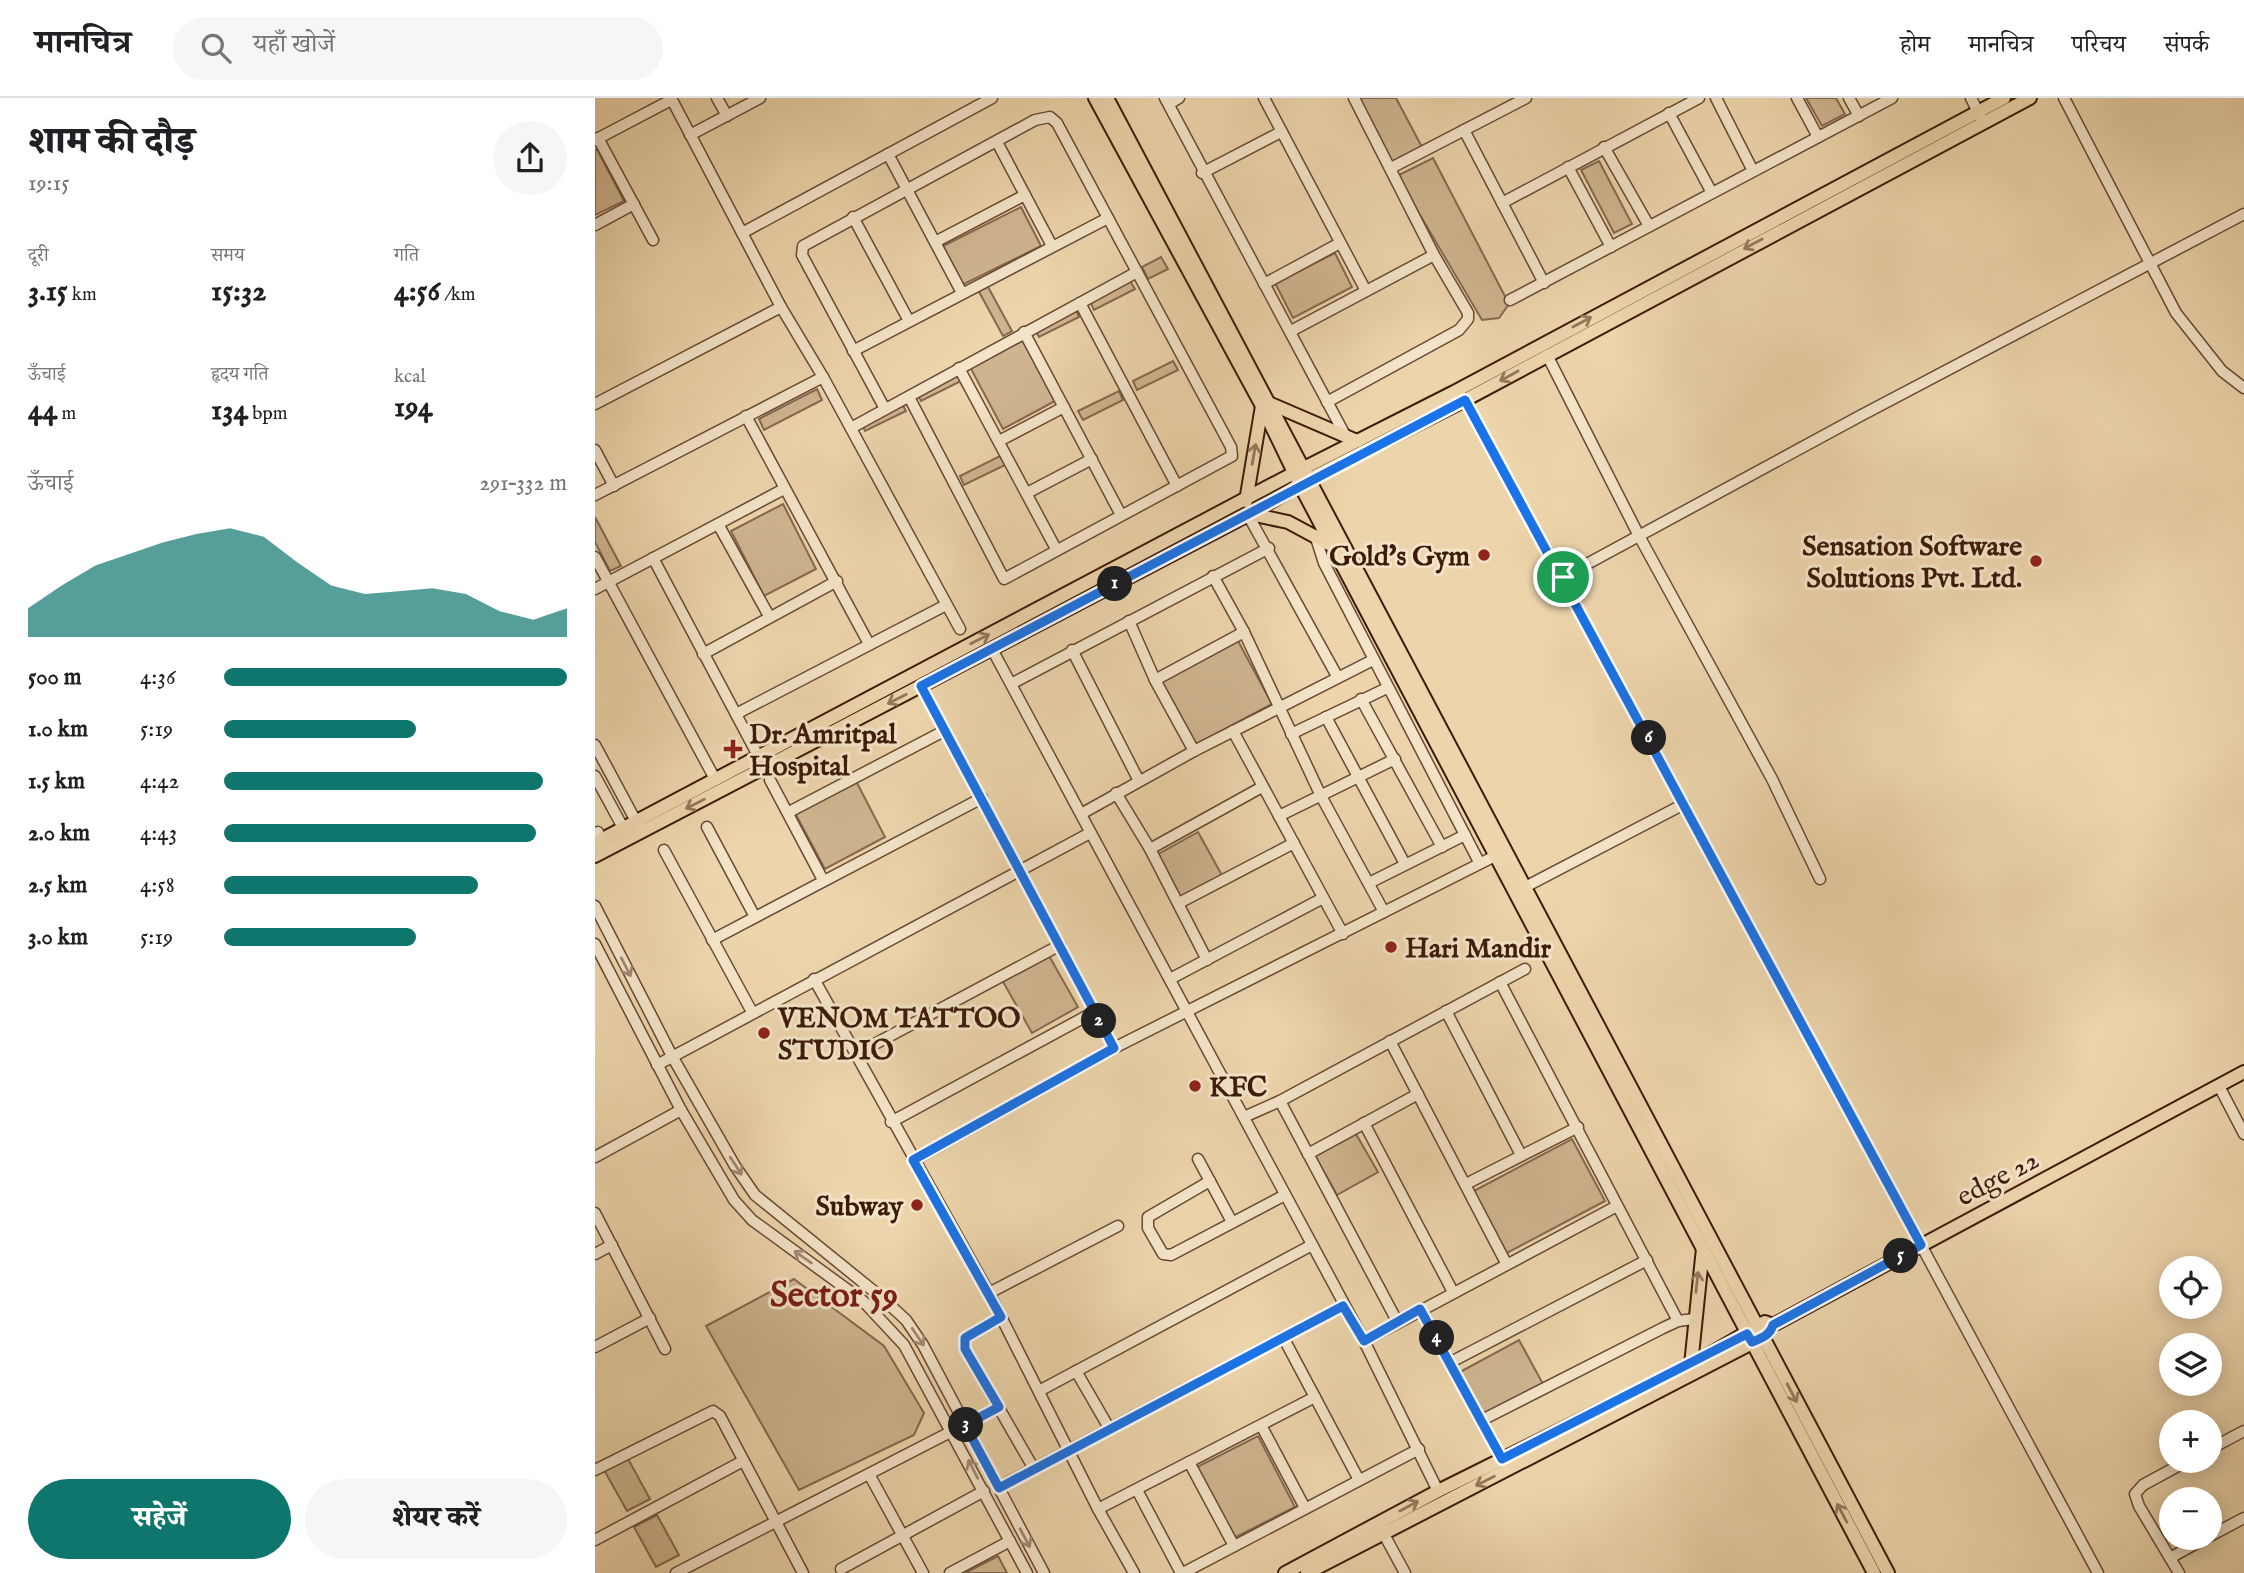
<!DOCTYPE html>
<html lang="hi">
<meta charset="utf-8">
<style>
:root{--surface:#fff;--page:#f6f6f6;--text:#202124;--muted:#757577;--line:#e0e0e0;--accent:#0f766e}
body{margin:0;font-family:"IM FELL English","Noto Serif Devanagari",serif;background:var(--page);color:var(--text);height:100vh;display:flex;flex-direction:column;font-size:26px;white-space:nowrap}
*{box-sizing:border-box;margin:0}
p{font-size:23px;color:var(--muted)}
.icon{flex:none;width:38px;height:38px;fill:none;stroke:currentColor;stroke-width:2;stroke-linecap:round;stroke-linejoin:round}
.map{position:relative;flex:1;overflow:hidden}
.side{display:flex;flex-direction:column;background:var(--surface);width:595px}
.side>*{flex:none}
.fabs{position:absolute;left:1564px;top:1158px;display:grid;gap:14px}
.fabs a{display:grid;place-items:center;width:63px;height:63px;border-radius:50%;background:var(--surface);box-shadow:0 4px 18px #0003;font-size:35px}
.pin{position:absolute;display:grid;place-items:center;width:60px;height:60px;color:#fff;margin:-30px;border:4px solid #fff;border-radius:50%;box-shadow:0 2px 7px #0007}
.km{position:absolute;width:35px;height:35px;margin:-18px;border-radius:50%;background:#222;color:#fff;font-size:19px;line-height:35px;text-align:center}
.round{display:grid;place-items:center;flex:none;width:74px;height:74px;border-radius:37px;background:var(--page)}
.headline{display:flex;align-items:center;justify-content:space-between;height:119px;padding:0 28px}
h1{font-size:38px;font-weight:800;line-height:52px}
.metrics{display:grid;grid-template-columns:repeat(3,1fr);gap:10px;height:119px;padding:7px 28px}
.metrics div{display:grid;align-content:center}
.metrics b{font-size:30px;font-weight:800}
.metrics small{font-size:19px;font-weight:400}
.metrics p{font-size:19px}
.chart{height:196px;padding:14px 28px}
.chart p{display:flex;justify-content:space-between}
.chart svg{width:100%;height:126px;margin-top:7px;fill:var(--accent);opacity:.7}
.action{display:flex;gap:14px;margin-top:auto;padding:14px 28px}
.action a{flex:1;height:80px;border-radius:42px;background:var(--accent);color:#fff;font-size:28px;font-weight:800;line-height:80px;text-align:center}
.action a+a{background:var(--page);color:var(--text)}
ul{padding:0 28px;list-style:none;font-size:23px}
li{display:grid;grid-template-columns:112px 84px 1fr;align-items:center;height:52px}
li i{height:18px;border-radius:9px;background:var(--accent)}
header{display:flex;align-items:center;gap:42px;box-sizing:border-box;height:98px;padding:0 35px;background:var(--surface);border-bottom:2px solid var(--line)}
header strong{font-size:33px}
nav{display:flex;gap:38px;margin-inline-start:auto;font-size:24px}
.search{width:490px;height:63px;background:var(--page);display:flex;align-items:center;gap:18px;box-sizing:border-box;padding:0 24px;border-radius:38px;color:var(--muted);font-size:26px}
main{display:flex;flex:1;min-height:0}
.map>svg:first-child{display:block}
.green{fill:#ceb590;stroke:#85684e;stroke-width:2}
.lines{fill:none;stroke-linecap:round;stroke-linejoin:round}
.minor-casing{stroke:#684933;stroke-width:13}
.major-casing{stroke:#3c1b0b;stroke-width:16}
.minor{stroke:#f3e3c8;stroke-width:10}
.major{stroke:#ecd4ab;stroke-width:12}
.oneway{stroke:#94785b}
.oneway2{stroke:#a18973}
.route-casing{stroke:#fff;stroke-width:14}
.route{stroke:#1a73e8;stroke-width:9}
.poi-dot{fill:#8f2418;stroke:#f3e3c8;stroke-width:2.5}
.labels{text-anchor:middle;stroke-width:6;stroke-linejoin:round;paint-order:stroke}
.poi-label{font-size:28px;font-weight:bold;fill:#3c1b0b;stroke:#f3e3c8;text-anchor:start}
.street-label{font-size:28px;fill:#3c1b0b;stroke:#f3e3c8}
.district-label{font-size:35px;font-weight:bold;fill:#7a1f14;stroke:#f3e3c8}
</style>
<header>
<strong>मानचित्र</strong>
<div class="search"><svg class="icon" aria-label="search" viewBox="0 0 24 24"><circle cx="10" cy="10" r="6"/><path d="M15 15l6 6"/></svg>यहाँ खोजें</div>
<nav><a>होम</a><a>मानचित्र</a><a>परिचय</a><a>संपर्क</a></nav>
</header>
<main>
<section class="side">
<div class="headline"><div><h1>शाम की दौड़</h1><p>19:15</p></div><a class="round"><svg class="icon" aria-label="share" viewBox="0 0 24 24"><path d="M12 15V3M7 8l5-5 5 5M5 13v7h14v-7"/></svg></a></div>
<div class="metrics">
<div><p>दूरी</p><b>3.15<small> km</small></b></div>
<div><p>समय</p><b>15:32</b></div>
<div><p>गति</p><b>4:56<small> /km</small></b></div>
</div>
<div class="metrics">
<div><p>ऊँचाई</p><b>44<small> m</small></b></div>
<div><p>हृदय गति</p><b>134<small> bpm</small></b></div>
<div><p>kcal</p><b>194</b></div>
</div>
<div class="chart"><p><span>ऊँचाई</span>291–332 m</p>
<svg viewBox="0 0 160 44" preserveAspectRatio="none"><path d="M0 44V34L10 26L20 19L30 15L40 11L50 8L60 6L70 9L80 18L90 26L100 29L110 28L120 27L130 29L140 35L150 38L160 34V44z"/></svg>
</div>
<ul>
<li><b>500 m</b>4:36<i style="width:100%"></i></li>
<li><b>1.0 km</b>5:19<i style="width:56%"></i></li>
<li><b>1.5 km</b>4:42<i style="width:93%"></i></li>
<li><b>2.0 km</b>4:43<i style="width:91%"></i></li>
<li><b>2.5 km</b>4:58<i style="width:74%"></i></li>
<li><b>3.0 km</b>5:19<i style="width:56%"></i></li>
</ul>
<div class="action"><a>सहेजें</a><a>शेयर करें</a></div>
</section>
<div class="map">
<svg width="1649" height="1475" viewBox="0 0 1649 1475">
<rect width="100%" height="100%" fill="#ecd4ab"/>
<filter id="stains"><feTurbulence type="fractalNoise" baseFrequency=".00286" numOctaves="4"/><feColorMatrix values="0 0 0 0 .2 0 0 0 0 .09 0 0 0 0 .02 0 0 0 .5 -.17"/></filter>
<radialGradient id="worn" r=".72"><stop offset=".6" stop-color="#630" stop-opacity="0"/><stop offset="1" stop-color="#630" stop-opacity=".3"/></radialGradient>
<g class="green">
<polygon points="761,0 801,0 828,51 796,68"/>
<polygon points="1211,0 1241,0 1250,16 1227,28"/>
<polygon points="2,51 29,103 0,117 0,52"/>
<polygon points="838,60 914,206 904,220 887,222 802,78"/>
<polygon points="1004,63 1037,126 1019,135 986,72"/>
<polygon points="426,109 446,148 367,187 348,148"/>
<polygon points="740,155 757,189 698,220 680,185"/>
<polygon points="566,159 573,171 553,181 547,169"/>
<polygon points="535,183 540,191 499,212 495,203"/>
<polygon points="392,187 417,233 408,238 383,192"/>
<polygon points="480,210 484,219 444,239 439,230"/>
<polygon points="428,242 460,303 408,331 375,269"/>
<polygon points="578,263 583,272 542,292 538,283"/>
<polygon points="362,274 366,283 326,303 321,294"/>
<polygon points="222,291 227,302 169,332 164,321"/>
<polygon points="524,293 528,302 488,322 483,313"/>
<polygon points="306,304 311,313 270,333 266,324"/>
<polygon points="405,358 410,367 369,387 365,378"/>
<polygon points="188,406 221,471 169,498 136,433"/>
<polygon points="0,419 26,468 15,473 0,444"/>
<polygon points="643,543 677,606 600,647 566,584"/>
<polygon points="261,683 290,739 230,771 200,715"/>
<polygon points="603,734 628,779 585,803 560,758"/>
<polygon points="453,856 483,909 437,935 407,882"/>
<polygon points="761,1036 783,1074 742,1097 720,1058"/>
<polygon points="977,1041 1010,1103 910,1156 877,1094"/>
<polygon points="199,1181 289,1248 329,1315 319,1337 204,1392 111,1228"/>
<polygon points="924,1242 948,1286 888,1318 865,1274"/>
<polygon points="663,1338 700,1409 639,1440 602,1369"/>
<polygon points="32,1359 55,1401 32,1413 9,1372"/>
<polygon points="62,1417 84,1457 61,1469 39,1429"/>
<polygon points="403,1458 412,1475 370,1475"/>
</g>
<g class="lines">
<g class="minor-casing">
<g id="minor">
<polyline points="76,0 186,209 228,279 365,531"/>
<polyline points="122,0 132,18"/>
<polyline points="570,0 750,337"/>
<polyline points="669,0 771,193"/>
<polyline points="1121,0 1158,73"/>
<polyline points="1202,0 1223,39"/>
<polyline points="1254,0 1264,18"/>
<polyline points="1376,0 1385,18"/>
<polyline points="1469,0 1581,215 1627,273 1649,290"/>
<polyline points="574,6 584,0"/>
<polyline points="1074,15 1117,95"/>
<polyline points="869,32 949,185"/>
<polyline points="95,37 165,0"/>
<polyline points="3,40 58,142"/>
<polyline points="0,42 76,2"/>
<polyline points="402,44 457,148"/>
<polyline points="1009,49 1054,128"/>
<polyline points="293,56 367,195"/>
<polyline points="973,69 1016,149"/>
<polyline points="796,70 931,0"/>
<polyline points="607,75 686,34"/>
<polyline points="907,105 1104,0"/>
<polyline points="258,119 314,223"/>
<polyline points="0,127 39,106"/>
<polyline points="147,135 397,0"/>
<polyline points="340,144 430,97"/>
<polyline points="669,186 745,145"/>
<polyline points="915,202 1297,0"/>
<polyline points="485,205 582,388"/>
<polyline points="696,233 839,157"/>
<polyline points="429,234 526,417"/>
<polyline points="258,253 513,120"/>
<polyline points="952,257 1043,436 1177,681 1225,781"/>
<polyline points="364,270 461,451"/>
<polyline points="870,302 1503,1475"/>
<polyline points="732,304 864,232 873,221 873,215 839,157 759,0"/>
<polyline points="0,306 186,209"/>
<polyline points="290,311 207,157 208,148 440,22 455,19 462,25 636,349 637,358 409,481 314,299"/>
<polyline points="151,318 274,546"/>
<polyline points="256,330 542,174"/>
<polyline points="404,343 469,309"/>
<polyline points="0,352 19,388"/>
<polyline points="432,395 497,361"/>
<polyline points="0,397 228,279"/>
<polyline points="653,417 742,578"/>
<polyline points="123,426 174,518"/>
<polyline points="720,437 729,465 884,764"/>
<polyline points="0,459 120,681"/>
<polyline points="58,460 160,652"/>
<polyline points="618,478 649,534 726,698 789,814"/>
<polyline points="968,479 1265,318 1649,116"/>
<polyline points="0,491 189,391"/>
<polyline points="534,523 560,582 599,653"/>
<polyline points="397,551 769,1243 843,1393"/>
<polyline points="477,552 544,683"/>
<polyline points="108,556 242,483"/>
<polyline points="560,582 649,534"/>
<polyline points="418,585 674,450"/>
<polyline points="326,588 519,950"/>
<polyline points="766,601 847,749"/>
<polyline points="141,616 351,507"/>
<polyline points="731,619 810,766"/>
<polyline points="638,633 748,836"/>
<polyline points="696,636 792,590"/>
<polyline points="0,647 43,727"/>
<polyline points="0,678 32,737"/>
<polyline points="175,682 228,782"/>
<polyline points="521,695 555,751 612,862"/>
<polyline points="194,714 349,633"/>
<polyline points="486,716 599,653 778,562"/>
<polyline points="684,718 800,661"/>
<polyline points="112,729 160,819"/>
<polyline points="0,736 3,734"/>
<polyline points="555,751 667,689"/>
<polyline points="69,752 157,914"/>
<polyline points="774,785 870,737"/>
<polyline points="930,789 1089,706"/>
<polyline points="584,805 699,745"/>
<polyline points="0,808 77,958 140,1068 160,1097 286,1199 311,1222 328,1247 449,1475"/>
<polyline points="117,842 387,700"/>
<polyline points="0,846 86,1012 139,1102 157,1122 268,1203 309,1247 432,1475"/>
<polyline points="219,881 394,1195 503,1411 539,1475"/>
<polyline points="575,881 728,800"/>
<polyline points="905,884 1083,1223"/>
<polyline points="851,913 926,1057"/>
<polyline points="795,943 911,1165"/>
<polyline points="261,956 465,847"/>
<polyline points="62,967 495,735"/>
<polyline points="1624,988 1649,1036"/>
<polyline points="685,1003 802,1223"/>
<polyline points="649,1019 685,1003 930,871"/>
<polyline points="296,1024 499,914"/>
<polyline points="769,1025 858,1194"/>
<polyline points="713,1056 823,996"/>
<polyline points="0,1059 86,1012"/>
<polyline points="603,1061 637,1124"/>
<polyline points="319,1062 519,950 904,756"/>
<polyline points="615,1083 553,1119 553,1130 568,1156 576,1157 690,1097"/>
<polyline points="871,1086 983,1029"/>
<polyline points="0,1115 70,1251"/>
<polyline points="0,1156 17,1147"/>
<polyline points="394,1195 523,1128"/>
<polyline points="825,1211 907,1361"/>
<polyline points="406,1219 370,1240 370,1251 439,1371"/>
<polyline points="688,1239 764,1382"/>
<polyline points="769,1243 1022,1108"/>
<polyline points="0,1249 55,1220"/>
<polyline points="856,1264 1052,1162"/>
<polyline points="481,1273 514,1330"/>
<polyline points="444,1293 717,1147"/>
<polyline points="887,1322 1068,1230 1083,1223 1099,1221"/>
<polyline points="667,1329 710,1410"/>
<polyline points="1615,1351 1649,1333"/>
<polyline points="594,1364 639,1448"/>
<polyline points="0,1372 118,1313 125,1318 208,1475"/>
<polyline points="274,1376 328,1475"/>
<polyline points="404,1389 748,1208"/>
<polyline points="542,1392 586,1475"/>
<polyline points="503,1411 720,1299"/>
<polyline points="785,1429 810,1475"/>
<polyline points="1615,1438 1649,1420"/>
<polyline points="0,1442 148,1363"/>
<polyline points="1575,1460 1611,1440"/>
<polyline points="246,1471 389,1393"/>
<polyline points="81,1475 404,1309"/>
<polyline points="355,1475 415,1443"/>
<polyline points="588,1475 824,1351"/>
<polyline points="1584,1475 1544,1408 1540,1396 1548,1387 1592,1363"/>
</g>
</g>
<g class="major-casing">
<g id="major">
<polyline points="500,0 667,308 705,387 1279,1475"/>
<polyline points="512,0 1293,1475"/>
<polyline points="676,306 762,343"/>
<polyline points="651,403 667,308"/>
<polyline points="655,416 693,424 734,446"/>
<polyline points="0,745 699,375 859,294 1409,0"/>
<polyline points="0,758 655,416 716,380 870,302 1435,0"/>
<polyline points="1178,1227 1649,974"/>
<polyline points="1096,1267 1108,1150"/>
<polyline points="690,1475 843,1393 1096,1267 1170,1224 1178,1227"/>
<polyline points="712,1475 1163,1242"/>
</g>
</g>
<use href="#minor" class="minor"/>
<use href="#major" class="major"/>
</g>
<defs><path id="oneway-shaft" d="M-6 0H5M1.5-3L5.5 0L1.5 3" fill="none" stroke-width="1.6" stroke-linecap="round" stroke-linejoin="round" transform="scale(1.75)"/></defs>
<g class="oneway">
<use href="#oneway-shaft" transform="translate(1158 146) rotate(152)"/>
<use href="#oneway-shaft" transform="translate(987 224) rotate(-28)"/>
<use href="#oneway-shaft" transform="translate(914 278) rotate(151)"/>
<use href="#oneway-shaft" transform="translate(659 356) rotate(-80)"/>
<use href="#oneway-shaft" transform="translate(385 541) rotate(-27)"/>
<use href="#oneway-shaft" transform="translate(302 601) rotate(153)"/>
<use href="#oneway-shaft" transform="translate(100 706) rotate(153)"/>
<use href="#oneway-shaft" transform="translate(1102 1184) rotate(-84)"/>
<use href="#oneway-shaft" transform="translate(1197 1295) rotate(62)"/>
<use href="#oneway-shaft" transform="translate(890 1383) rotate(153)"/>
<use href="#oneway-shaft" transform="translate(814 1408) rotate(-28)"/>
<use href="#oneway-shaft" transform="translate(1247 1415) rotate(-118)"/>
</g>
<g class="oneway2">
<use href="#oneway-shaft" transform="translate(31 869) rotate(63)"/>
<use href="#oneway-shaft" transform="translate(141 1068) rotate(57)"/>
<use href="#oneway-shaft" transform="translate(208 1159) rotate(-145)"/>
<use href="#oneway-shaft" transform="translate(323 1239) rotate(56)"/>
<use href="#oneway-shaft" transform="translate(378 1371) rotate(-117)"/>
<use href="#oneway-shaft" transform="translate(430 1440) rotate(62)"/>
</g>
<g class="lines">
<g class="route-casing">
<path id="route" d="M870,302l456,845 -148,80c-3,10 -11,13 -21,17l-5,-8 -245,125 -82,-150 -56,32 -21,-35 -344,182 -34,-63 34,-18 -34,-58v-11l36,-21 -88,-157 201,-112 -193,-362z"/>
</g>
<use href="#route" class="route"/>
</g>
<g class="poi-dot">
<circle cx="889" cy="457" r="7"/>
<circle cx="1441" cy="463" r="7"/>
<path d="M134.5 640.5h7v7h7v7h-7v7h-7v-7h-7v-7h7z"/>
<circle cx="796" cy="849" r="7"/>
<circle cx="169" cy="935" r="7"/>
<circle cx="600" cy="988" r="7"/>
<circle cx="322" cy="1107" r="7"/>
</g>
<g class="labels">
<g class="poi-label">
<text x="1427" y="457" text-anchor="end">Sensation Software<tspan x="1427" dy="32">Solutions Pvt. Ltd.</tspan></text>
<text x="875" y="467" text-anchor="end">Gold's Gym</text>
<text x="154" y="645">Dr. Amritpal<tspan x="154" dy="32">Hospital</tspan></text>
<text x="810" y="859">Hari Mandir</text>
<text x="183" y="929">VENOM TATTOO<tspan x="183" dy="32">STUDIO</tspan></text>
<text x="614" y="998">KFC</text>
<text x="308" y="1117" text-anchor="end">Subway</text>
</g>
<g class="street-label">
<text transform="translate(1402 1079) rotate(-28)" y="10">edge 22</text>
</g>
<g class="district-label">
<text x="239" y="1208">Sector 59</text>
</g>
</g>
<rect width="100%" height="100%" filter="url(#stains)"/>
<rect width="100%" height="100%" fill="url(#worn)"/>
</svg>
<div class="fabs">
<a><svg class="icon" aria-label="locate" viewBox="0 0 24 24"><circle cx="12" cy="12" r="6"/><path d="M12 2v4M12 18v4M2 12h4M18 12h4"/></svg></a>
<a><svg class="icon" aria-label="layers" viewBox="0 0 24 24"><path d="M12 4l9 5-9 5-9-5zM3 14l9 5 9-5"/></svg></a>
<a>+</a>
<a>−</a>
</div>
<div class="pin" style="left:968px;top:479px;background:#1e9e55"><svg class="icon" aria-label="arrive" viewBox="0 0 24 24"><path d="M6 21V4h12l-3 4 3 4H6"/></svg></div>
<b class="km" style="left:520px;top:486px">1</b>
<b class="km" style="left:504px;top:923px">2</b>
<b class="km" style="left:371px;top:1327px">3</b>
<b class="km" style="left:842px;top:1240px">4</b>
<b class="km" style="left:1306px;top:1158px">5</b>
<b class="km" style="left:1054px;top:640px">6</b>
</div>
</main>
